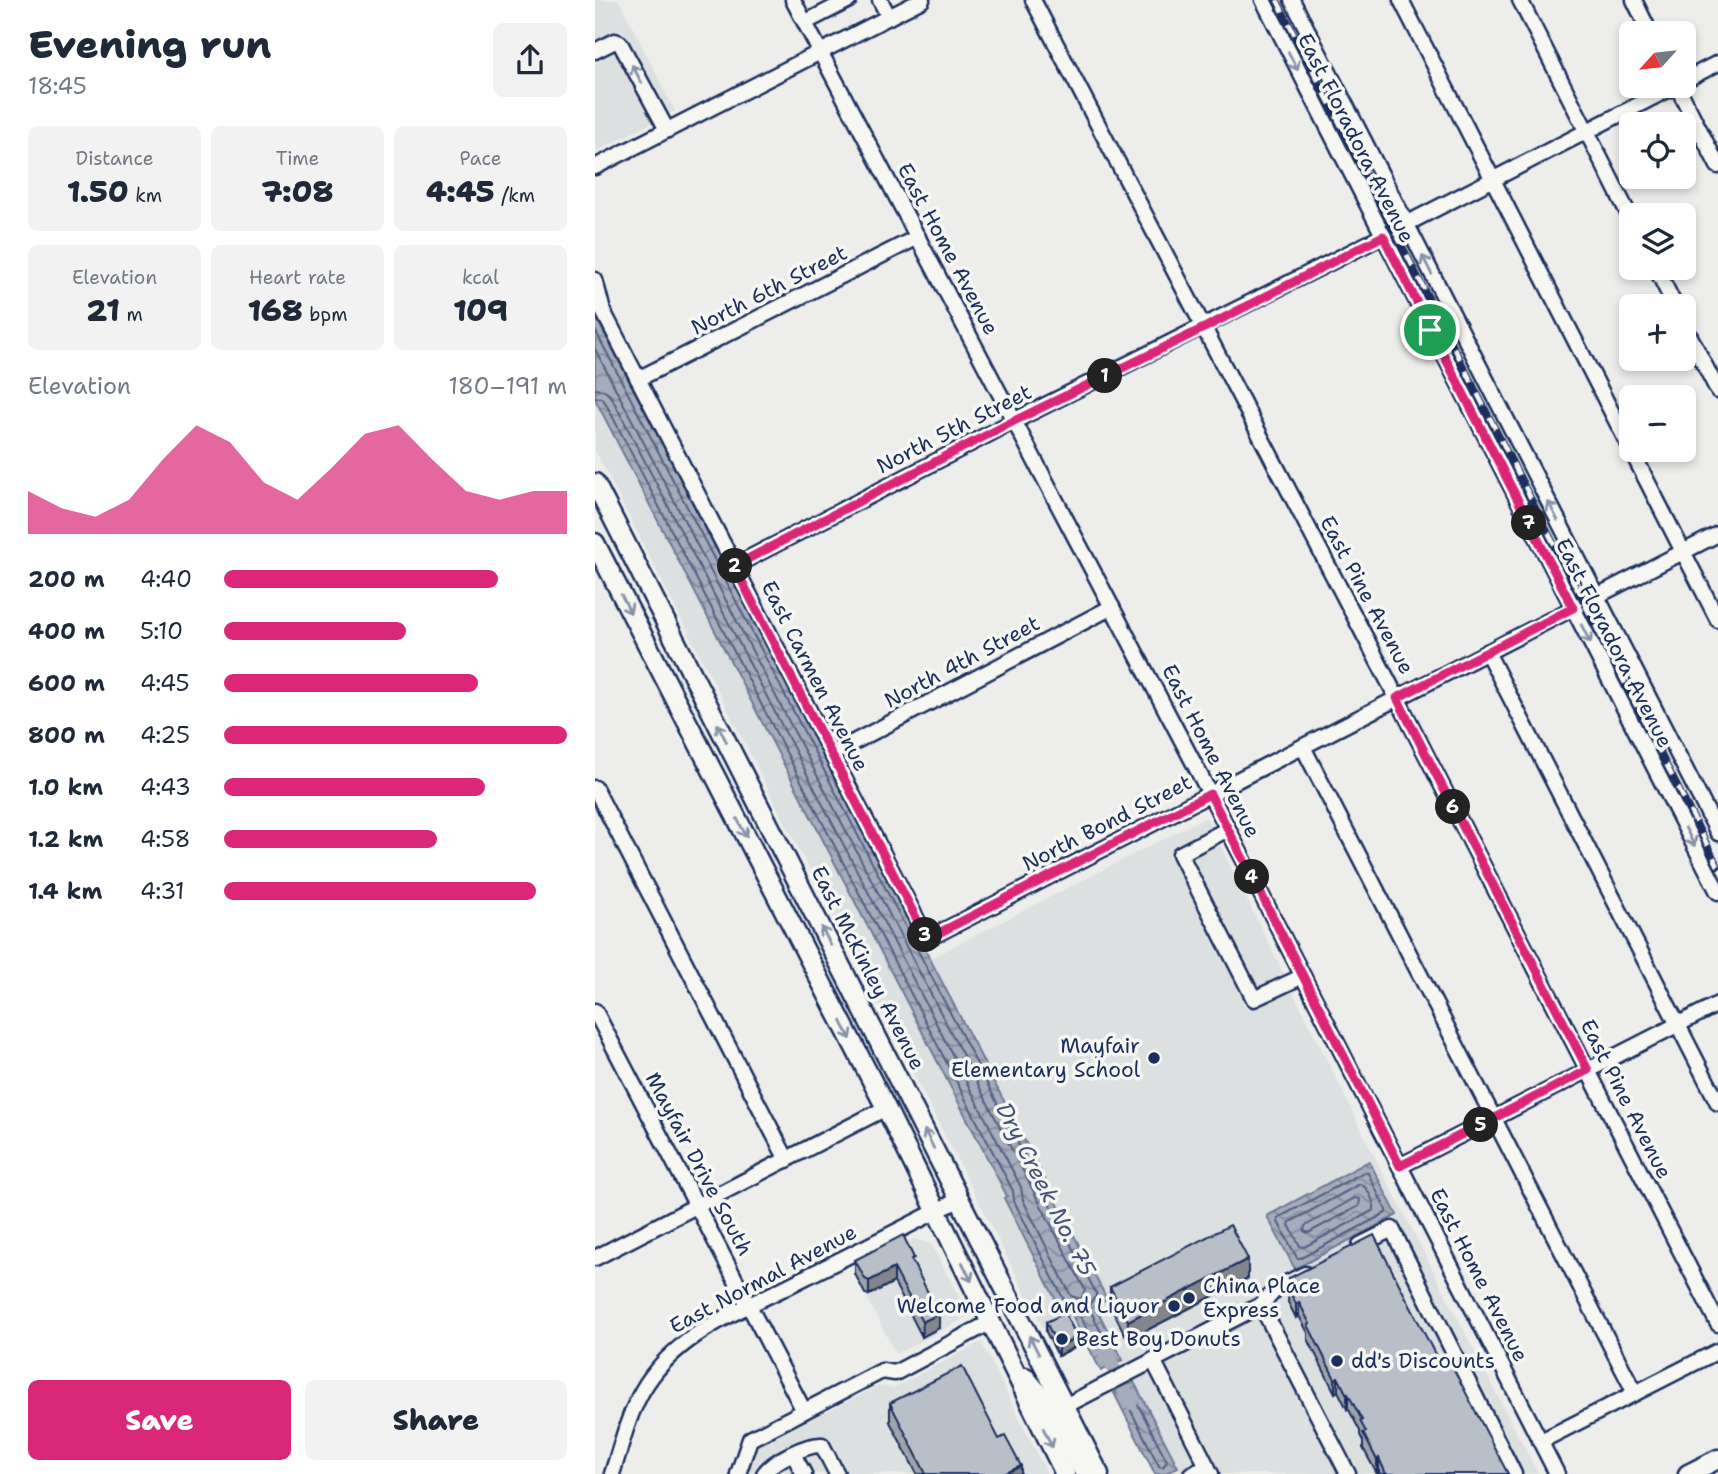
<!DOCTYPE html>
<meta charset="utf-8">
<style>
:root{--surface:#fff;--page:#f2f2f3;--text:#1f2937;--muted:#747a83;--accent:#db2777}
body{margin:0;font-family:"Shantell Sans",sans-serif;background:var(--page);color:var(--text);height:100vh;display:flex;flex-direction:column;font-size:26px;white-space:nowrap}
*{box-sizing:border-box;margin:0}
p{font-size:23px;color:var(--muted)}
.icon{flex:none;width:38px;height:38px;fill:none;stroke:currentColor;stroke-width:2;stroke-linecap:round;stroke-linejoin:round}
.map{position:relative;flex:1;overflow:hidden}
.sheet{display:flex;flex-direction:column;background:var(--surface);width:595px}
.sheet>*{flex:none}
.needle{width:46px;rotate:243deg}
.fabs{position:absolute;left:1024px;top:21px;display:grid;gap:14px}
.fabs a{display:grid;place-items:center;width:77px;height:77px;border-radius:10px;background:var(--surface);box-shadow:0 4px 10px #0003;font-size:35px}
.pin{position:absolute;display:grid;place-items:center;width:60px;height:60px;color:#fff;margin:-30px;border:4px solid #fff;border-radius:50%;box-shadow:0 2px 7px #0007}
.km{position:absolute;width:35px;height:35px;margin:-18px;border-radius:50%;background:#222;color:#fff;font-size:19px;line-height:35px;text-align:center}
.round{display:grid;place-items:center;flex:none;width:74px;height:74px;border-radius:10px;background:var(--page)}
.overview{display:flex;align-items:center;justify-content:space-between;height:119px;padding:0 28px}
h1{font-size:38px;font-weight:800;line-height:52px}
.stats{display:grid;grid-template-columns:repeat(3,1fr);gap:10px;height:119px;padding:7px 28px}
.stats div{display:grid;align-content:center;border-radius:10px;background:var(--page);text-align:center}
.stats b{font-size:30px;font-weight:800}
.stats small{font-size:19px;font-weight:400}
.stats p{font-size:19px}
.chart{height:196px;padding:14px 28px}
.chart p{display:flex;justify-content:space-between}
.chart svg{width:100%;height:126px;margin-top:7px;fill:var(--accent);opacity:.7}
.cta{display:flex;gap:14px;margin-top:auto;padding:14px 28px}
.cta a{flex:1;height:80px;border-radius:10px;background:var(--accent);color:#fff;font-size:28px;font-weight:800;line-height:80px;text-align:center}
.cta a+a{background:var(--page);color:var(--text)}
ul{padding:0 28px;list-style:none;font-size:23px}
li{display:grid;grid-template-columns:112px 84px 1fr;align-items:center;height:52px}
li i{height:18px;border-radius:9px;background:var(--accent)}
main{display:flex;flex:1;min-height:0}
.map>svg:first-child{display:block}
.built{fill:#dde0e1}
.water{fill:url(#water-waves);stroke:#6e7a96;stroke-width:2}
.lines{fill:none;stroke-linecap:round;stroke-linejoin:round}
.shore{stroke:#526184;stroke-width:2}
.canal{stroke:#a5acbc;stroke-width:14}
.minor-casing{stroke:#1b2f5e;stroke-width:19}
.major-casing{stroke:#1b2f5e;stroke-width:23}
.minor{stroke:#f6f6f2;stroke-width:14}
.major{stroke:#f6f6f2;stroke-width:18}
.rail-casing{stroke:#1b2f5e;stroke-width:7}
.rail{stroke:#f6f6f2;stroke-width:4.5;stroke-dasharray:13;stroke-linecap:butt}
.wall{fill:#9fa4ac;stroke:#1b2f5e;stroke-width:2}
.shaded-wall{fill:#82868c;stroke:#1b2f5e;stroke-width:2}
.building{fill:#b9bfc8;stroke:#1b2f5e;stroke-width:2}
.oneway{stroke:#8892a8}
.route-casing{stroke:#fff;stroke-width:14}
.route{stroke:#db2777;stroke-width:9}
.poi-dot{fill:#1b2f5e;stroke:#f6f6f2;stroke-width:2.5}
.labels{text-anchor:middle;stroke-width:7;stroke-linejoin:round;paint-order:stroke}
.street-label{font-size:21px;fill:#1b2f5e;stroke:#f6f6f2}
.poi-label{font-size:21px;fill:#1b2f5e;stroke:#f6f6f2;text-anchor:start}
.water-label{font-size:23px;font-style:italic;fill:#44547a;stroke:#f6f6f2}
</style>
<main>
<section class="sheet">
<div class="overview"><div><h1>Evening run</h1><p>18:45</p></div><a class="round"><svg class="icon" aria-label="share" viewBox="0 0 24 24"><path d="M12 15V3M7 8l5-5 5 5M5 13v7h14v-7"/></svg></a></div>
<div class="stats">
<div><p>Distance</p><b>1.50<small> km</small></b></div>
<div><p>Time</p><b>7:08</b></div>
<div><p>Pace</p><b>4:45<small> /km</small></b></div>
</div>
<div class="stats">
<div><p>Elevation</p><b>21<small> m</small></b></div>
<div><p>Heart rate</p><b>168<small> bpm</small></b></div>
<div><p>kcal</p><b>109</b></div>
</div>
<div class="chart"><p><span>Elevation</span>180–191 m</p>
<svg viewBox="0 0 160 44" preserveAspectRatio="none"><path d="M0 44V29L10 35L20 38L30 32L40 18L50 6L60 12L70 26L80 32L90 21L100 9L110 6L120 18L130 29L140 32L150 29L160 29V44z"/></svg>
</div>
<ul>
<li><b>200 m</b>4:40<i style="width:80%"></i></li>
<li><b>400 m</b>5:10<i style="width:53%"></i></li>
<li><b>600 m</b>4:45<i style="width:74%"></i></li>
<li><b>800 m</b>4:25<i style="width:100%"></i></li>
<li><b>1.0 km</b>4:43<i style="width:76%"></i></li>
<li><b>1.2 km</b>4:58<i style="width:62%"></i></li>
<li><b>1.4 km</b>4:31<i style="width:91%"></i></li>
</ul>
<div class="cta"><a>Save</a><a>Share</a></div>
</section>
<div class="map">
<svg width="1123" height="1474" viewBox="0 0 1123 1474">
<defs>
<pattern id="water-waves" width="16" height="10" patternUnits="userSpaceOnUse" patternTransform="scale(1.75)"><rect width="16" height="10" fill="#a5acbc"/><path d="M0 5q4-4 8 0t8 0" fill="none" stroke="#868c9c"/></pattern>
</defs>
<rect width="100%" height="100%" fill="#edeeec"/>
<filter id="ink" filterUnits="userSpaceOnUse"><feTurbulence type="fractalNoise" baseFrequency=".0143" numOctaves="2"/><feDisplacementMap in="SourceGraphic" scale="14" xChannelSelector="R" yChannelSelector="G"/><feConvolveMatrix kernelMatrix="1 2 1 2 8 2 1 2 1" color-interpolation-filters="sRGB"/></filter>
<g filter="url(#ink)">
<g class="built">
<polygon points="0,0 24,0 80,111 0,152"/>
<polygon points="0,399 413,1196 409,1198 469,1316 476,1312 492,1342 463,1357 0,450"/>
<polygon points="611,817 780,1157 943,1474 587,1474 500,1306 512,1298 336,958"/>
<polygon points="319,1239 336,1244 374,1316 301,1354 258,1270"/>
<polygon points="386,1342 452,1474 152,1474 160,1447 283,1386 298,1388"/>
</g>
<g class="water">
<polygon points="0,315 512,1299 500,1306 528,1360 506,1371 476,1313 469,1316 409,1198 412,1196 0,399"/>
<polygon points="774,1161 802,1215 700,1269 672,1216"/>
<polygon points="539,1382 583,1467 569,1474 560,1474 519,1393"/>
</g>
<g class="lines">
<g class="shore">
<polyline points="0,330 501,1293 501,1296 495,1303 494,1308 517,1354 516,1358 508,1359 482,1310 471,1304 419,1201 418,1191 10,402 6,398 0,397"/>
<polyline points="0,349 490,1290 486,1299 476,1296 428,1200 426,1187 17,398 9,390 0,389"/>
<polygon points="769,1172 773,1173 791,1210 791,1213 706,1258 702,1258 683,1222 683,1218"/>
<path d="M765,1184c7,2 15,18 14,26l-70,37 -4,-1 -11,-21 1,-3z"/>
<polygon points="760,1198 765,1199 764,1206 713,1233 709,1231 710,1226"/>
<polygon points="534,1393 538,1395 572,1461 568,1467 564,1466 530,1399 530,1395"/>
</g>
<polyline class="canal" points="509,1349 536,1403"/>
<g class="minor-casing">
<g id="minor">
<polyline points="198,0 615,794 962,1474"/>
<polyline points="285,0 294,17"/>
<polyline points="438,0 802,698 1123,1324"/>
<polyline points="668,0 1123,892"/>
<polyline points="697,0 1123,833"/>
<polyline points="806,0 1123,620"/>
<polyline points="925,0 1036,219"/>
<polyline points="1039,0 1055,33"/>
<polyline points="211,22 254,0"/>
<polyline points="0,51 20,41 25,43 72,130"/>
<polyline points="1088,81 1123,63"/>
<polyline points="1082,86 1123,166"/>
<polyline points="0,167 327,0"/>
<polyline points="811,224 1080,86"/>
<polyline points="1061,268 1080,306"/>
<polyline points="0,280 8,311 332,939 1123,534"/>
<polyline points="1088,323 1123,391"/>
<polyline points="43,379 323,237"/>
<polyline points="139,566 419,421 788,236"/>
<polyline points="892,652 1123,1103"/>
<polyline points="708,747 1040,1393"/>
<polyline points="236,754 517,607"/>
<polyline points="0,788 192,1160"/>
<polyline points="633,829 585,854 659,999 708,976"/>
<polyline points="0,1011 209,1411"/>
<polyline points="805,1166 1123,1004"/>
<polyline points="765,1245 797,1229 919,1474"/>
<polyline points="0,1258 291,1108"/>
<polyline points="666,1305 683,1287 710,1274"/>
<polyline points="558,1360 616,1474"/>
<polyline points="470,1406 666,1305 753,1474"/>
<polyline points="946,1441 1123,1351"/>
<polyline points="198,1454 209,1474"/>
<path d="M17,1474c11,-34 18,-69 40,-98 35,-47 96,-69 146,-95 54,-27 108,-54 162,-82"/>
<polyline points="143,1474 155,1439 287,1371 300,1373 396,1322"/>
<path d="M169,1474c8,-13 43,-30 58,-29l15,29"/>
<polyline points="596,1474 612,1466"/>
</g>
</g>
<g class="major-casing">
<g id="major">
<polyline points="0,483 504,1474"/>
<polyline points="0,543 291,1108 470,1474"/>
<polyline points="430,1377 455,1407 490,1474"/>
<polyline points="1093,1474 1123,1459"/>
</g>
</g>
<use href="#minor" class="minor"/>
<use href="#major" class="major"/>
<g class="rail-casing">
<polyline id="rail" points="682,0 1123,866"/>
</g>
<use href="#rail" class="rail"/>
</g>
<g class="wall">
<polygon points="260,1260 319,1265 344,1328 327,1337 299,1282 274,1295 270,1294 260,1274"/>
<polygon points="653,1278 533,1340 515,1306 515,1287"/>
<polygon points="694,1278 845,1364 913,1474 785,1474 784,1472 782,1474 768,1448 768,1441 765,1435 765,1431 753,1408 752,1409 743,1391 740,1393 713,1339 713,1333 704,1316 701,1318 693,1302"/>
<polygon points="451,1322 482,1346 463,1356 451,1332"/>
<polygon points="295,1403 404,1439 426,1474 322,1474 295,1422"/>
</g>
<g class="shaded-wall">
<polygon points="653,1259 653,1278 533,1340 533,1321"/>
<polygon points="299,1268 299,1282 274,1295 274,1281"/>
<polygon points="704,1302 704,1316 701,1318 701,1304"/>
<polygon points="344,1314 344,1328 327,1337 327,1322"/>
<polygon points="482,1337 482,1346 463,1356 463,1347"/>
<polygon points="743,1377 743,1391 740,1393 740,1379"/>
<polygon points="753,1394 753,1408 752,1409 752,1395"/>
<polygon points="784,1458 784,1472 782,1474 782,1460"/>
<polygon points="426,1466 426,1474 409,1474"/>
</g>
<g class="building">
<polygon points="635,1225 653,1259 533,1321 515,1287"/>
<polygon points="308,1235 319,1258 316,1259 344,1314 327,1322 299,1268 274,1281 270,1279 260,1260"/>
<polygon points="779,1235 845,1364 854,1360 913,1474 791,1474 784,1458 782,1460 768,1433 771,1432 765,1421 767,1420 753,1394 752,1395 743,1377 740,1379 713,1325 715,1324 704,1302 701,1304 693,1288 698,1286 694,1278"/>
<polygon points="470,1313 482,1337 463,1347 451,1322"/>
<polygon points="367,1366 404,1439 410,1436 426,1466 409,1474 331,1474 295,1403"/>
</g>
<defs><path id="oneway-shaft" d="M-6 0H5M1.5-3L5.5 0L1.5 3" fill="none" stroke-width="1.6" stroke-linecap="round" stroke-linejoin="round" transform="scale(1.75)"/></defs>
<g class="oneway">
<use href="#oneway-shaft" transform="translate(698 61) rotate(63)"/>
<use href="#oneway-shaft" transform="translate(42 74) rotate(-118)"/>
<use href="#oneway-shaft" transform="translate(832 265) rotate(-117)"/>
<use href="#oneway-shaft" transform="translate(958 511) rotate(-117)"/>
<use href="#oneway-shaft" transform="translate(31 604) rotate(63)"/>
<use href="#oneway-shaft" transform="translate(991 634) rotate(63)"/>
<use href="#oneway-shaft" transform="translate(127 733) rotate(-117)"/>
<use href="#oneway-shaft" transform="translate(147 828) rotate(63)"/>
<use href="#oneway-shaft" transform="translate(1095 837) rotate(63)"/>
<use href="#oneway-shaft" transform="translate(231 936) rotate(-117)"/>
<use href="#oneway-shaft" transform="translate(251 1030) rotate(63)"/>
<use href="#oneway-shaft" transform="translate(334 1139) rotate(-117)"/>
<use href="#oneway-shaft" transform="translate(372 1272) rotate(64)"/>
<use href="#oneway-shaft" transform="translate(439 1345) rotate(-117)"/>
<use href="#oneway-shaft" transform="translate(453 1438) rotate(64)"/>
</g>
</g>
<g class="lines" filter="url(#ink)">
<g class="route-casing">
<polygon id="route" points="788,236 978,608 802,698 993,1070 805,1166 615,794 332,939 139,566 419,421 609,328"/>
</g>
<use href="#route" class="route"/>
</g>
<g class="poi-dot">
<circle cx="559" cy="1058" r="7"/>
<circle cx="594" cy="1298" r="7"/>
<circle cx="579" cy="1306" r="7"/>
<circle cx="467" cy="1339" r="7"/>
<circle cx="742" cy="1361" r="7"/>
</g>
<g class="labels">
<g class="street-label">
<text transform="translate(761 138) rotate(63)" y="7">East Floradora Avenue</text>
<text transform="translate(353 249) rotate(62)" y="7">East Home Avenue</text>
<text transform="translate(174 290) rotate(-27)" y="7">North 6th Street</text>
<text transform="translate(359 429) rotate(-27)" y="7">North 5th Street</text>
<text transform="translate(772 595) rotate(62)" y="7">East Pine Avenue</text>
<text transform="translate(1019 643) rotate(63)" y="7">East Floradora Avenue</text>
<text transform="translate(367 662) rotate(-28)" y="7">North 4th Street</text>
<text transform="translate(220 676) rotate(63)" y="7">East Carmen Avenue</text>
<text transform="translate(616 751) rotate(63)" y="7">East Home Avenue</text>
<text transform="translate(512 823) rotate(-27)" y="7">North Bond Street</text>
<text transform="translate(273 968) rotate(63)" y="7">East McKinley Avenue</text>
<text transform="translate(1031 1099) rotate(63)" y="7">East Pine Avenue</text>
<text transform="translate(104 1164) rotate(62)" y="7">Mayfair Drive South</text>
<text transform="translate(884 1275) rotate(63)" y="7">East Home Avenue</text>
<text transform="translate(168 1279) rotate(-28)" y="7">East Normal Avenue</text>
</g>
<g class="poi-label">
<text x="545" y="1053" text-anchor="end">Mayfair<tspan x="545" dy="24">Elementary School</tspan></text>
<text x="608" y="1293">China Place<tspan x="608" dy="24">Express</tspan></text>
<text x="565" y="1313" text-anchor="end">Welcome Food and Liquor</text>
<text x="481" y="1346">Best Boy Donuts</text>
<text x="756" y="1368">dd's Discounts</text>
</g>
<g class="water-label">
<text transform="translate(451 1189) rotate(63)" y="8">Dry Creek No. 75</text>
</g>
</g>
</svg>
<div class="fabs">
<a><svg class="needle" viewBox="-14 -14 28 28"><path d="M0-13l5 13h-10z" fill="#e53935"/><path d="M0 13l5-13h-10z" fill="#747a83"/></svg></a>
<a><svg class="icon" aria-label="locate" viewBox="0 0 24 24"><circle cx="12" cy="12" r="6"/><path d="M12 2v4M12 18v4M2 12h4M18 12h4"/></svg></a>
<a><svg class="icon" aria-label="layers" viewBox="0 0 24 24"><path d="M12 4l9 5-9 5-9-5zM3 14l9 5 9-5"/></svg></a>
<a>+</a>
<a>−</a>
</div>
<div class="pin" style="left:835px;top:330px;background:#1e9e55"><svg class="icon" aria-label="arrive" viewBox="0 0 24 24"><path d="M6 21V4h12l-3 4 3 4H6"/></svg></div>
<b class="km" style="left:510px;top:376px">1</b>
<b class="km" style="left:140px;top:566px">2</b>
<b class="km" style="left:330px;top:935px">3</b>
<b class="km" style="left:657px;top:877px">4</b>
<b class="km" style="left:886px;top:1125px">5</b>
<b class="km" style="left:858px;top:807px">6</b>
<b class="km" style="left:934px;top:523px">7</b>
</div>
</main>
